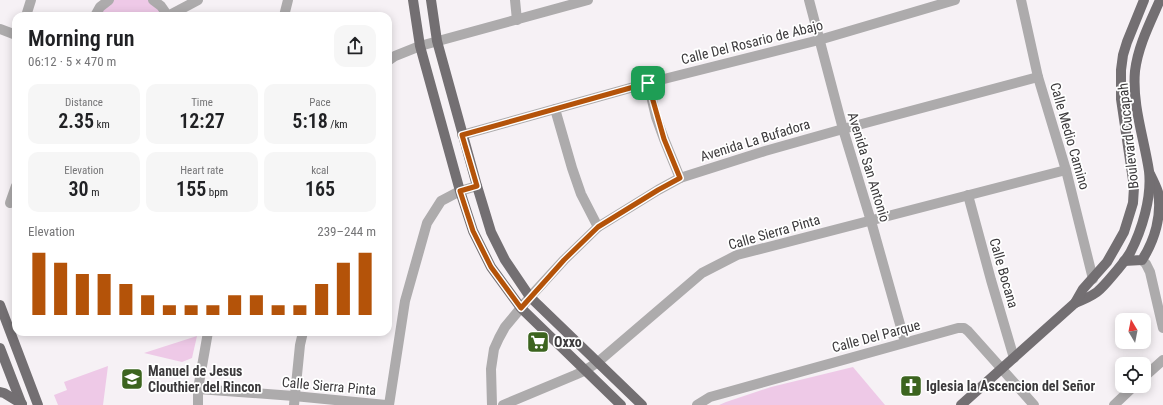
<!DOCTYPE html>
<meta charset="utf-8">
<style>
:root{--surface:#fff;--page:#f6f6f6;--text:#202124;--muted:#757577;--accent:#b45309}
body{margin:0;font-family:"Roboto Condensed",sans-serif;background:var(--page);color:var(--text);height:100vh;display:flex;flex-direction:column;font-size:15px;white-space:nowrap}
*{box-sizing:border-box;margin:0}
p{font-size:13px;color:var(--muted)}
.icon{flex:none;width:22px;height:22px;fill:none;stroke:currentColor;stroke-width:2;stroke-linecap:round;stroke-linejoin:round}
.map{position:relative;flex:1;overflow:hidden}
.details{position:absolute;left:12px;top:12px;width:380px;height:324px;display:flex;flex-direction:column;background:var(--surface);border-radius:12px;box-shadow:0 2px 10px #0003}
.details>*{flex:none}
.needle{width:26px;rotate:350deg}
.buttons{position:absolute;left:1115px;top:313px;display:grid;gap:8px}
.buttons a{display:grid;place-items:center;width:36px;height:36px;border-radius:8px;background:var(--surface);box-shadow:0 2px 10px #0003;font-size:20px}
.pin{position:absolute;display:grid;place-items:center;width:34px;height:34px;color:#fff;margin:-17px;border-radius:8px;box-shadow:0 2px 6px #0006}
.round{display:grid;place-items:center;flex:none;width:42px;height:42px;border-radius:12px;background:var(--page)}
.headline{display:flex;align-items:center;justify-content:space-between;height:68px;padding:0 16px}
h1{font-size:22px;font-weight:600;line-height:30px}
.stats{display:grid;grid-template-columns:repeat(3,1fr);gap:6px;height:68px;padding:4px 16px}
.stats div{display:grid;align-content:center;border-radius:10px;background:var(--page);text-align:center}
.stats b{font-size:20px;font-weight:600}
.stats small{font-size:11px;font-weight:400}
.stats p{font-size:11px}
.chart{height:112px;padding:8px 16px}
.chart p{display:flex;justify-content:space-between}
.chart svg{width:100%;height:72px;margin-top:4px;stroke:var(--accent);stroke-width:6}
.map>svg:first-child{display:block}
.green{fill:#eec9e7}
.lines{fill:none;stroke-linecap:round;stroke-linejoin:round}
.minor{stroke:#adabac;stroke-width:10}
.major{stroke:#736f72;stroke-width:10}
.route-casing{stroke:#fff;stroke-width:8}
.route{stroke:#b45309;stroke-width:5}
.labels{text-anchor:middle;stroke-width:3.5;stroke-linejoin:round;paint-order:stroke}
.street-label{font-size:14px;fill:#3b393b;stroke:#fff}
.poi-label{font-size:14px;font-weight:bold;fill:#3b393b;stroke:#fff;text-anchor:start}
</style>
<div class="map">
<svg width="1163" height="405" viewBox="0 0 1163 405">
<rect width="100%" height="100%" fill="#f6f1f5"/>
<g class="green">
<polygon points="109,0 152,0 168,16 95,16"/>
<polygon points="197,336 192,358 182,362 144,353"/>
<polygon points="108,366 103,405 58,405 54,395 67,390 64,382"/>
<polygon points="853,367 885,405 719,405 726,402 771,387"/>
</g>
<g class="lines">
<g class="minor">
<polyline points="153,0 161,6 168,16"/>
<polyline points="515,0 517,20"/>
<polyline points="809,0 843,129 871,221 905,342"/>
<polyline points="1021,0 1038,77 1066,170 1093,279"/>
<polyline points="26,16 31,0"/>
<polyline points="95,16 100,7 109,0"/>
<polyline points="168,16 198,0"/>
<polyline points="284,16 288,0"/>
<polyline points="0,29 16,35"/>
<polyline points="388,61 395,56 420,46 588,0"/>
<polyline points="648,83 656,117 664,139 680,178"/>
<polyline points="555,109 572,168 581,194 598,227"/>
<polyline points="462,135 648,83 819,40 955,0"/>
<polyline points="968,195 991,280 1014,358"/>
<polyline points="10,203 16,186"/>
<polyline points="1142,260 1146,264 1150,272 1163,328"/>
<polyline points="1144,377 1163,360"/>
<polyline points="198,389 294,396 386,405"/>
<polyline points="198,405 198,389 208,332"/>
<polyline points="294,405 300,345 303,332"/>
<polyline points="389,405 405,301 427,223 441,201 460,191 477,186"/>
<polyline points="492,405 491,369 494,349 499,338 505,327 530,297 564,260 598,227 658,190 680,178 765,151 843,129 1038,77"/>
<polyline points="503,405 575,375 584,371 598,362 702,273 737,255 1066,170"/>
<polyline points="697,405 710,397 958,328 964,328 968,331 1034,405"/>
<polyline points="1114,405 1134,386"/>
</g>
<g class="major">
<polyline points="413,0 420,46 460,191 473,231 491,267 521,308 621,405"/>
<polyline points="431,0 437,41 477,186 491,232 505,260 530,297 642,405"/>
<path d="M1124,261l18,-1c13,-20 20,-45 16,-68 -2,-6 -5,-12 -8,-18"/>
<path d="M1075,303c8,-3 15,-6 22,-11 6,-5 11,-11 16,-17 6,-7 12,-14 17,-22 12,-23 22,-56 19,-82 -5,-33 -17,-66 -14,-100 3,-25 15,-48 25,-71"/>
<polyline points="0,305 38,405"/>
<polyline points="0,348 22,405"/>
<polyline points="0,392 4,393 22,404"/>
<polyline points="961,405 1075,303 1083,289 1107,262 1115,248 1124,232 1133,203 1134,187 1121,99 1121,70 1123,55 1127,42 1144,0"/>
</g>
</g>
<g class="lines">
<g class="route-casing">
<polygon id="route" points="648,83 664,139 680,178 658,190 598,227 564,260 521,308 491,267 473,231 460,191 477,186 462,135"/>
</g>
<use href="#route" class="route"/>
</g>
<defs>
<g id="supermarket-square" transform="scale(1.15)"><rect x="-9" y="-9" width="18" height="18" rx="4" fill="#3c641f" stroke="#fff"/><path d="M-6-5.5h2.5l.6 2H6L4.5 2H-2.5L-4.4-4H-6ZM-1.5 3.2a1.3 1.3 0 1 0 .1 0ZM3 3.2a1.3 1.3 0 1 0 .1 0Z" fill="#fff"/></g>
<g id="school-square" transform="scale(1.15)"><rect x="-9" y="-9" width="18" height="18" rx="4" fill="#3c641f" stroke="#fff"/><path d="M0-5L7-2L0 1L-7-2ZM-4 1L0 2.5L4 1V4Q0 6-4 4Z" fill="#fff"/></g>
<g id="church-square" transform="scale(1.15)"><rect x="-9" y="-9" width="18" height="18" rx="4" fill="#3c641f" stroke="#fff"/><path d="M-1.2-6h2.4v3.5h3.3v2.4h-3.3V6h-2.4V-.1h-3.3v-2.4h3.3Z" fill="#fff"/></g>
</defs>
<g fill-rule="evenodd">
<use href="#supermarket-square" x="538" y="342"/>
<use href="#school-square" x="132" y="379"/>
<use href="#church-square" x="911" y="386"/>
</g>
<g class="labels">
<g class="street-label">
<text transform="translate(752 42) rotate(-14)" y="5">Calle Del Rosario de Abajo</text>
<text transform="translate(1070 136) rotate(74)" y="5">Calle Medio Camino</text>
<text transform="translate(1128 136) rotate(-96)" y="5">Boulevard Cucapah</text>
<text transform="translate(755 140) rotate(-17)" y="5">Avenida La Bufadora</text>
<text transform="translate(869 167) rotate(73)" y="5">Avenida San Antonio</text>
<text transform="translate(774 232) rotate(-16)" y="5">Calle Sierra Pinta</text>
<text transform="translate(1004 273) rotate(74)" y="5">Calle Bocana</text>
<text transform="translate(876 336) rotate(-15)" y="5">Calle Del Parque</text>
<text transform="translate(329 386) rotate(5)" y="5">Calle Sierra Pinta</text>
</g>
<g class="poi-label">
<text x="554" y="347">Oxxo</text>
<text x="148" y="376">Manuel de Jesus<tspan x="148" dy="16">Clouthier del Rincon</tspan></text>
<text x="926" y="391">Iglesia la Ascencion del Señor</text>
</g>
</g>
</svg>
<div class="buttons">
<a><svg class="needle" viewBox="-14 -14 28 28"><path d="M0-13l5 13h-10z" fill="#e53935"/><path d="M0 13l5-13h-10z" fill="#757577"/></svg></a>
<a><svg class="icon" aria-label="locate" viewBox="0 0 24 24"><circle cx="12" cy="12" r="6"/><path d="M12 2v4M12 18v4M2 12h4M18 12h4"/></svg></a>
</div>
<div class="pin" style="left:648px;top:83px;background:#1e9e55"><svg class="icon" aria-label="arrive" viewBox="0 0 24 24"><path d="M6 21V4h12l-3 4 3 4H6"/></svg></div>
<section class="details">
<div class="headline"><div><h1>Morning run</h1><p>06:12 · 5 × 470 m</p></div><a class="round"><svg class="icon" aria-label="share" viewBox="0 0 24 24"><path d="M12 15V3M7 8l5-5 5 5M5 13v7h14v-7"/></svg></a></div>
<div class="stats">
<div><p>Distance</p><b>2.35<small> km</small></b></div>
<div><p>Time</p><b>12:27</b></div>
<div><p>Pace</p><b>5:18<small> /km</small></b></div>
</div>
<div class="stats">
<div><p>Elevation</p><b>30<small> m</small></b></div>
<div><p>Heart rate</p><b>155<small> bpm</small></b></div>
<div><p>kcal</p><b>165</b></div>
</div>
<div class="chart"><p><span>Elevation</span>239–244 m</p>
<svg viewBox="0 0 160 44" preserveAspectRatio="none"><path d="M5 44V6M15 44V12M25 44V19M35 44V19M45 44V25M55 44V32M65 44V38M75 44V38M85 44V38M95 44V32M105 44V32M115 44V38M125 44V38M135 44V25M145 44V12M155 44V6"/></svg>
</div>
</section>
</div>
